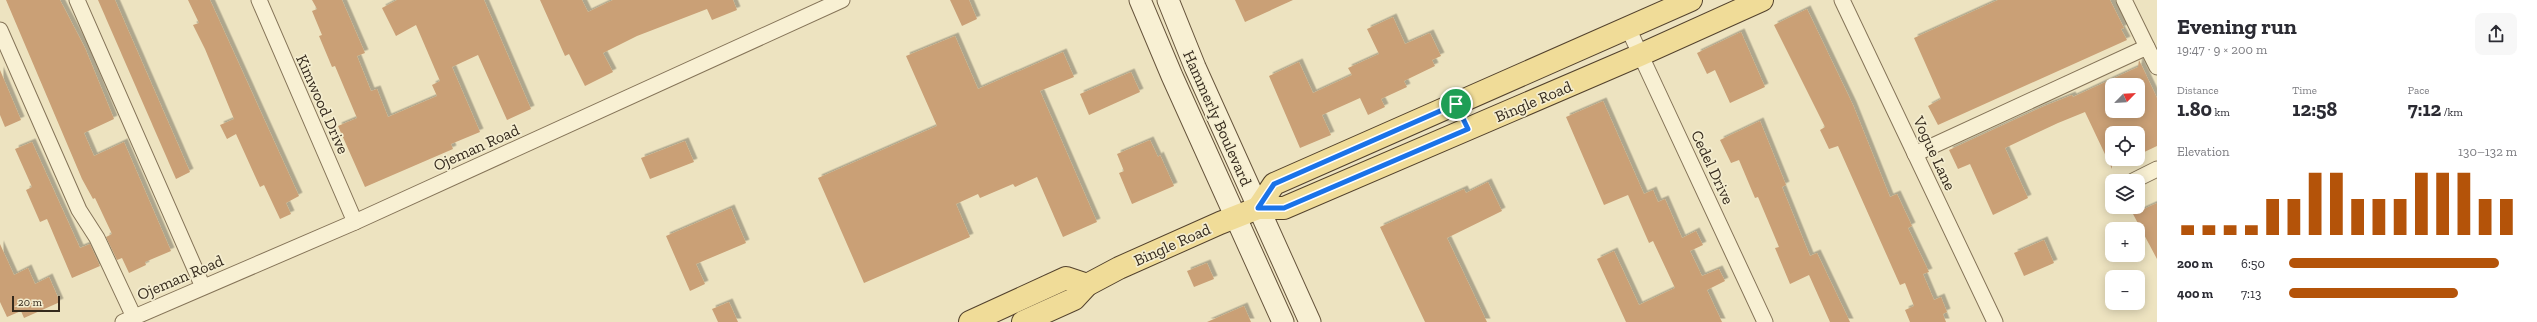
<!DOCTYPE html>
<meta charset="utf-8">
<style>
:root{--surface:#fff;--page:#f7f7f7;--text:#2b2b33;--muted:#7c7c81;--accent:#b45309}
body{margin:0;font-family:"Zilla Slab",serif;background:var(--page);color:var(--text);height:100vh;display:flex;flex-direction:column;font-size:15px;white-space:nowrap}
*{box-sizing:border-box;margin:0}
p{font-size:13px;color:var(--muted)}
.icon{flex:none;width:22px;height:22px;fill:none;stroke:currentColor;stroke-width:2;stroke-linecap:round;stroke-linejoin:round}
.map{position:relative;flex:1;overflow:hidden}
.drawer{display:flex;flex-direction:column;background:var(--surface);width:380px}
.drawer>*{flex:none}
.needle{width:26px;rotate:66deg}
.tools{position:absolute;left:2105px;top:78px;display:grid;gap:8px}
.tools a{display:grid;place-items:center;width:40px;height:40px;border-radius:8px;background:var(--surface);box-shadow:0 2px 10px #0003;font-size:20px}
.scale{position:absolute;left:12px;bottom:10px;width:48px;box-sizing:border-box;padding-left:4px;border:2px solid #352a1d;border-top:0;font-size:11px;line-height:14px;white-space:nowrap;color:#352a1d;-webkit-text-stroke:3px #f4edcf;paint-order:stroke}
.pin{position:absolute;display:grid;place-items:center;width:34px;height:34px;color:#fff;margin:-17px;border:2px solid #fff;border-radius:50%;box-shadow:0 1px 4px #0007}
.round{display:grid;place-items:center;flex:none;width:42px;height:42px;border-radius:8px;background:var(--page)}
.overview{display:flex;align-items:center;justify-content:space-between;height:68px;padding:0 20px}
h1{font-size:22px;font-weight:700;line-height:30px}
.metrics{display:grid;grid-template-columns:repeat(3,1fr);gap:6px;height:68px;padding:4px 20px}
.metrics div{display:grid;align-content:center}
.metrics b{font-size:20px;font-weight:700}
.metrics small{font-size:11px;font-weight:400}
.metrics p{font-size:11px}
.chart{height:112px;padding:8px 20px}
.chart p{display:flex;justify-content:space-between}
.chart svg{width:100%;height:72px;margin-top:4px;stroke:var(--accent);stroke-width:6}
ul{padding:0 20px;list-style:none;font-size:13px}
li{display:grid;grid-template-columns:64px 48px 1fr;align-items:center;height:30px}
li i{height:10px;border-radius:5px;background:var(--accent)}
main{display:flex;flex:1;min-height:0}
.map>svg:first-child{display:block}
.building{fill:#caa076;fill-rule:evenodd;filter:url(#shadow)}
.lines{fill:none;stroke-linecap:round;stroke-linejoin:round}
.minor-casing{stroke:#857458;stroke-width:17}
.secondary-casing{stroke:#67553c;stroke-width:23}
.primary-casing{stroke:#53422d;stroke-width:24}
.minor{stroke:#f8f0d3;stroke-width:15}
.secondary{stroke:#f8f0d3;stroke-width:21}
.primary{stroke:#f0dc98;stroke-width:22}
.route-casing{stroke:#fff;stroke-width:8}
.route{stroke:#1a73e8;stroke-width:5}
.labels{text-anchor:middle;stroke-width:3.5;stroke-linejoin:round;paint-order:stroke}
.street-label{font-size:16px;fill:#352a1d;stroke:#f4edcf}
</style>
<main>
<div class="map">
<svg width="2157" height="322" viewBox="0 0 2157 322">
<defs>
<filter id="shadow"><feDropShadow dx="3.5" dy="-3.5" stdDeviation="0" flood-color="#0004"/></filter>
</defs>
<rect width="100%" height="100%" fill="#ede3c0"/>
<g class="building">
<polygon points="6,0 60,0 85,48 114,119 84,133 94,156 124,142 171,251 145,262 146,265 129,273 122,258 117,260 106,237 112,234 95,198 93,199 82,179"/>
<polygon points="98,0 115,0 190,172 176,179"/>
<polygon points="188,0 210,0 299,196 286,203 291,214 280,219 264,185 260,187 236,134 227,139 220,125 234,119 205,49 193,25 199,23"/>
<polygon points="312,0 342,0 365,53 357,56 371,91 377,89 388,117 437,96 432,85 440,81 416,25 396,36 382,8 397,0 484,0 531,109 507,120 478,55 452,67 480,132 451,144 453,149 365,187 338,126 357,118 335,66 332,67 319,36 322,35 312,11 317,9"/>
<polygon points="540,0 582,0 588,12 613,0 733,0 737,10 712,20 707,9 637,36 603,53 613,72 585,86 569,54 565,56"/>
<polygon points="950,0 969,0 977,19 962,26"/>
<polygon points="1235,0 1293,0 1245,22"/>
<polygon points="1998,0 2110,0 2124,28 2121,29 2127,40 1938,125 1928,106 1941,99 1914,38"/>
<polygon points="1807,9 1853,105 1890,197 1897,194 1912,226 1908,228 1929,272 1923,274 1934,300 1941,297 1947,312 1943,314 1946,322 1910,322 1905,310 1914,306 1905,283 1900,285 1838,146 1829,149 1820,130 1825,127 1774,25"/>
<polygon points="1393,17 1405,44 1430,33 1441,56 1432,60 1435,66 1404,81 1407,87 1381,99 1385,107 1368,115 1360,98 1322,115 1331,135 1300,148 1269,76 1299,62 1313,93 1352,75 1348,68 1379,54 1367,29"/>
<polygon points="1741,32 1765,87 1730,103 1715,70 1707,74 1697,53"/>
<polygon points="955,36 978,89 1063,52 1074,77 1040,91 1097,222 1063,237 1037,177 1015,187 1013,184 980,198 978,194 956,204 970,237 864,283 818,178 937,126 906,56"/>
<path d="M2139,60l18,38v48l-19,9v-22h-26v36l-27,-57 -27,11 -53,25 23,50 -35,17 -23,-51 -12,5 -9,-19 93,-43 30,-12 1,2 65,-30zM2112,85h26v26h-26z"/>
<polygon points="0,70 21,120 5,127 0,115"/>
<polygon points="1131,72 1140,92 1089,115 1080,94"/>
<polygon points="1603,101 1644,194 1653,190 1658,202 1665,199 1682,238 1696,231 1703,245 1690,251 1702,276 1719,269 1725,281 1707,290 1722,322 1626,322 1597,259 1614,251 1639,305 1675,288 1653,241 1649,243 1628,195 1604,205 1566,117"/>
<polygon points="1760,121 1786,185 1782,187 1810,256 1817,253 1850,322 1830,322 1809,275 1790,284 1775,248 1779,247 1758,197 1755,198 1739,160 1731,163 1720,140"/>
<polygon points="1150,140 1158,157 1160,155 1174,186 1132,204 1119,173 1124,171 1117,154"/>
<polygon points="685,141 694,162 650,179 641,158"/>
<polygon points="32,142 80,248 90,244 100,266 72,278 47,219 40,222 26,190 32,187 15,149"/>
<polygon points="1488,182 1502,211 1447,238 1487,322 1425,322 1380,227 1464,189 1466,193"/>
<polygon points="2157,203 2157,259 2133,214"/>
<polygon points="731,208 746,243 696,264 705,284 690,291 666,236"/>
<polygon points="2044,240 2054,263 2024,276 2014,253"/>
<polygon points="0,244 14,275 28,268 35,284 49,277 60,302 24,318 21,311 7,317 0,302"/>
<polygon points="1207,263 1214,279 1194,287 1187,271"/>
<polygon points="729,302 738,322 718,322 712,309"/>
<polygon points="1244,306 1251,322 1207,322"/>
</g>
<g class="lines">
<g class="minor-casing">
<g id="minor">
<polyline points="77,0 203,287"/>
<polyline points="259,0 355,222"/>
<polyline points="1842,0 1995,322"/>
<polyline points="2124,0 2147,47"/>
<polyline points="1628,28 1765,322"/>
<polyline points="0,30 79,210 97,238 134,317"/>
<polyline points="1915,154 2147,47 2157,67"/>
<polyline points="2133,181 2157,169"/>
<polyline points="123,322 355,222 842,0"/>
</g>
</g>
<g class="secondary-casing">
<g id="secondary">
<polyline points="1140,0 1172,76 1283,322"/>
<polyline points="1168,0 1195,67 1310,322"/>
</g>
</g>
<g class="primary-casing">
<g id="primary">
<polyline points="1258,208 1274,184 1691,0"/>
<polyline points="970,322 1066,278 1087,285"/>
<polyline points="1023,322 1074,299 1087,285 1119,268 1220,223 1258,208 1284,208 1640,55 1762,0"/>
</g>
</g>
<use href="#minor" class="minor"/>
<use href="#secondary" class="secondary"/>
<use href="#primary" class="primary"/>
</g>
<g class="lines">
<g class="route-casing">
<polygon id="route" points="1456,104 1468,129 1284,208 1258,208 1274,184"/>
</g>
<use href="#route" class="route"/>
</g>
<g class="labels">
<g class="street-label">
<text transform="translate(1533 101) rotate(-23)" y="6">Bingle Road</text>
<text transform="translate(323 104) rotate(66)" y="6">Kimwood Drive</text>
<text transform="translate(1218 118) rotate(66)" y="6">Hammerly Boulevard</text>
<text transform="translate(476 147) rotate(-24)" y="6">Ojeman Road</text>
<text transform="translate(1935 153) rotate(65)" y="6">Vogue Lane</text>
<text transform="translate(1713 167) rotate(65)" y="6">Cedel Drive</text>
<text transform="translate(1172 244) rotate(-24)" y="6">Bingle Road</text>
<text transform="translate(180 277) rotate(-23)" y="6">Ojeman Road</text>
</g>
</g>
</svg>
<div class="tools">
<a><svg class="needle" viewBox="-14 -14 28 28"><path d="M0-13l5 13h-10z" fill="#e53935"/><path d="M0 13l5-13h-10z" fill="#7c7c81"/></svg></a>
<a><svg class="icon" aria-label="locate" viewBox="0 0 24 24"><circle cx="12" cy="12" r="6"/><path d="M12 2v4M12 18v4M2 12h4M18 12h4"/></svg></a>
<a><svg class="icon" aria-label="layers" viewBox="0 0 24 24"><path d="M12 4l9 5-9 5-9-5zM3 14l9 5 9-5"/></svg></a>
<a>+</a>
<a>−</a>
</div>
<div class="scale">20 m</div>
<div class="pin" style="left:1456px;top:104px;background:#1e9e55"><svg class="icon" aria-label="arrive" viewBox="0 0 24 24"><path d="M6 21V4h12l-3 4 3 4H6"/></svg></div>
</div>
<section class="drawer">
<div class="overview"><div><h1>Evening run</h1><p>19:47 · 9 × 200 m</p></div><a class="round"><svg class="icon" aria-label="share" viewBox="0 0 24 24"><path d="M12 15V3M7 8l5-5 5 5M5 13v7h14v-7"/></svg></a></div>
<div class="metrics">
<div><p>Distance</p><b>1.80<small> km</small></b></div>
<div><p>Time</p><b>12:58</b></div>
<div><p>Pace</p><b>7:12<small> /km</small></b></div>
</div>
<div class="chart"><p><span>Elevation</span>130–132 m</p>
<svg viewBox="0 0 160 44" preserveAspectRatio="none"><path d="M5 44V38M15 44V38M25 44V38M35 44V38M45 44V22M55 44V22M65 44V6M75 44V6M85 44V22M95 44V22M105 44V22M115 44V6M125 44V6M135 44V6M145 44V22M155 44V22"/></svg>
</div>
<ul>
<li><b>200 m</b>6:50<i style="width:92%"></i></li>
<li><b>400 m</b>7:13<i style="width:74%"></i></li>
</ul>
</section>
</main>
